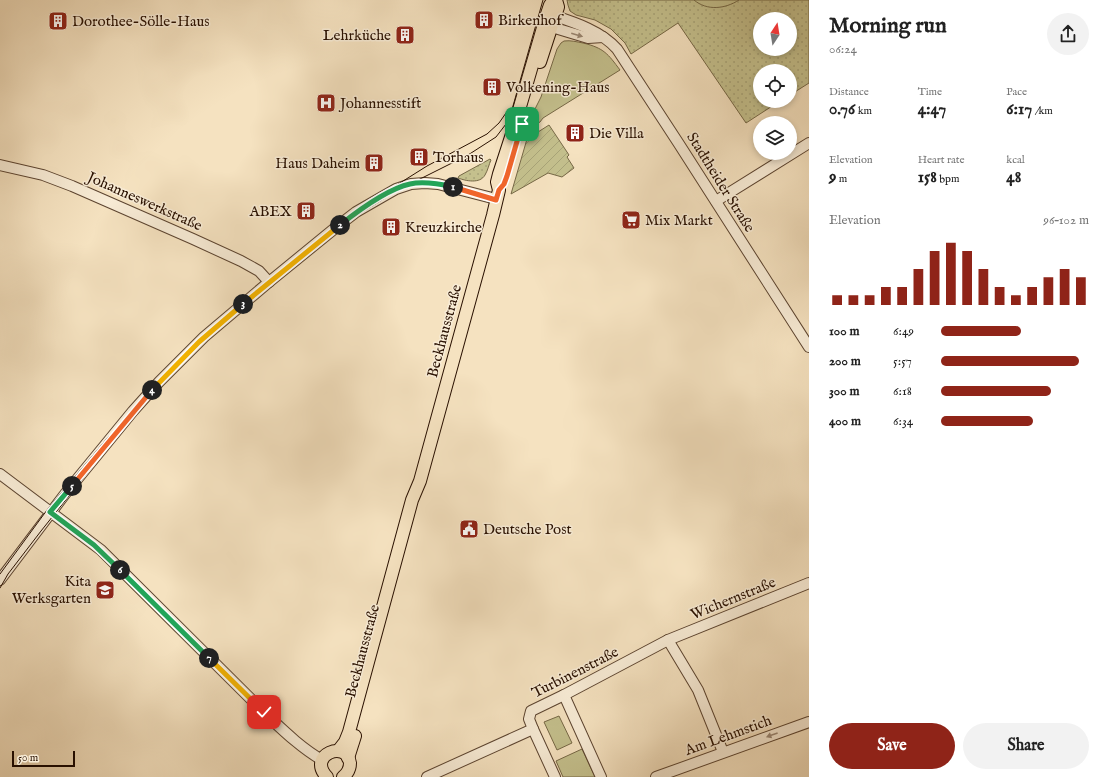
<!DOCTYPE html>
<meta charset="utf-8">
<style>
:root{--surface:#fff;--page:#f2f2f2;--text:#222;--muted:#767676;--accent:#8f2418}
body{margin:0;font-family:"IM FELL English",serif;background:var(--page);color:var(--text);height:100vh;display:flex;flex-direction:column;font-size:15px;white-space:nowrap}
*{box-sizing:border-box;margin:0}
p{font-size:13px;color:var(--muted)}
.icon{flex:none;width:22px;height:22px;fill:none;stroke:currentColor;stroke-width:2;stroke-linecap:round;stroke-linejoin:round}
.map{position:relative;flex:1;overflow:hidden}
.side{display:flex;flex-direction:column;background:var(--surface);width:300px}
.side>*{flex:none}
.needle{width:26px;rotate:12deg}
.fabs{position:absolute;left:753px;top:12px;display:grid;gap:8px}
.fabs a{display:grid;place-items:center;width:44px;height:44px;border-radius:50%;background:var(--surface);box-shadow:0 2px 6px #0003;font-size:20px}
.scale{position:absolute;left:12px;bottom:10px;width:63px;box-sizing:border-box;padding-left:4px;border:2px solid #291000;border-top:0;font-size:11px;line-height:14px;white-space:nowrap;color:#291000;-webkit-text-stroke:3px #f8ecd6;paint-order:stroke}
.pin{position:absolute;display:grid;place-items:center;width:34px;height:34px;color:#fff;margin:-17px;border-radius:8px;box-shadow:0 2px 6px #0006}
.km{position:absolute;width:20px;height:20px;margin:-10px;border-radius:50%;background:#222;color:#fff;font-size:11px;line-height:20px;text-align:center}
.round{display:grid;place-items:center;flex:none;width:42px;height:42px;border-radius:21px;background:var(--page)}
.head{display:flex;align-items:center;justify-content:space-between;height:68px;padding:0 20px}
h1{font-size:22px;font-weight:800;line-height:30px}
.metrics{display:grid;grid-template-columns:repeat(3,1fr);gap:6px;height:68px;padding:4px 20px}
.metrics div{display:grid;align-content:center}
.metrics b{font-size:17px;font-weight:800}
.metrics small{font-size:11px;font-weight:400}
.metrics p{font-size:11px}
.chart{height:112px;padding:8px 20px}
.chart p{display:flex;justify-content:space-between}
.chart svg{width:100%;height:72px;margin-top:4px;stroke:var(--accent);stroke-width:6}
.button{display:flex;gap:8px;margin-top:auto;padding:8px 20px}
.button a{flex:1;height:46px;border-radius:24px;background:var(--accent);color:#fff;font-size:16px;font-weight:800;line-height:46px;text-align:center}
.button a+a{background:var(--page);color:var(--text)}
ul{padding:0 20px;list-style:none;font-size:13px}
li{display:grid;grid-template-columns:64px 48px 1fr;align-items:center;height:30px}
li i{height:10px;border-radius:5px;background:var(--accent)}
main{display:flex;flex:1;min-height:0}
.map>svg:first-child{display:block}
.grass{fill:url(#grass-dots);stroke:#766846;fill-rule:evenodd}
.park{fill:#c4c08d;stroke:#766846}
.garden{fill:url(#garden-furrows);stroke:#766846}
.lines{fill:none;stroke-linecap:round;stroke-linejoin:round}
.minor-casing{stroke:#5c4430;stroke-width:12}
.major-casing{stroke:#291000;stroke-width:14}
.minor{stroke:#f8ecd6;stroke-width:10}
.major{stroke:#f5e2c0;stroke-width:12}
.tram{stroke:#291000;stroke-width:1}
.oneway{fill:#9b8976}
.split-1-casing{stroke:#fff;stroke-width:8}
.split-2-casing{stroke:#fff;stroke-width:8}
.split-3-casing{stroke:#fff;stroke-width:8}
.split-4-casing{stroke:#fff;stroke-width:8}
.split-5-casing{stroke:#fff;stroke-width:8}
.split-6-casing{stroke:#fff;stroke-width:8}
.split-7-casing{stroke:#fff;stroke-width:8}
.split-8-casing{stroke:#fff;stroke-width:8}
.split-1{stroke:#f0652b;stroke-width:5}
.split-2{stroke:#22a559;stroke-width:5}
.split-3{stroke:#f5b400;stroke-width:5}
.split-4{stroke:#f5b400;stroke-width:5}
.split-5{stroke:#f0652b;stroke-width:5}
.split-6{stroke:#22a559;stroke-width:5}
.split-7{stroke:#22a559;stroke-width:5}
.split-8{stroke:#f5b400;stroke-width:5}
.labels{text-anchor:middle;stroke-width:3;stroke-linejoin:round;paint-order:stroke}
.poi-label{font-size:15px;fill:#291000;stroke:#f8ecd6;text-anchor:start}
.street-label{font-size:15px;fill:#291000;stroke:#f8ecd6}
</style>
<main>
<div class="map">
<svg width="809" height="777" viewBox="0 0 809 777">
<defs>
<pattern id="grass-dots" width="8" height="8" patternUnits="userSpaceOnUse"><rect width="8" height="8" fill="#c4c08d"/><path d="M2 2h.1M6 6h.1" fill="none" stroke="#a8a478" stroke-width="1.8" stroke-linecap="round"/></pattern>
<pattern id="garden-furrows" width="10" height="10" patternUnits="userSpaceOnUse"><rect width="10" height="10" fill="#c4c08d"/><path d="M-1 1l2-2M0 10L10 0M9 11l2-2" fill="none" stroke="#a8a478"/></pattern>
</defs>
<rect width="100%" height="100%" fill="#f5e2c0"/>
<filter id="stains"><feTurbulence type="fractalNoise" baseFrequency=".005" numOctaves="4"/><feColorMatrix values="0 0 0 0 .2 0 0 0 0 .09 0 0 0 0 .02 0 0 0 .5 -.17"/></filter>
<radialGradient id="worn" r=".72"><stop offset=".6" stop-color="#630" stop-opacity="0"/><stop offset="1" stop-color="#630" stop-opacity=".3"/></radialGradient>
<g class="grass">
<path d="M567,0h242v83l-19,12v-24h-30v30h20l-34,22 -68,-100 -47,31 -6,-11 -14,-14 -16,-9 -19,-5 -6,-4 -2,-6zM760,19h30v30h-30z"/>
<path d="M490,159l1,1c-2,4 -3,10 -6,15 -5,9 -19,6 -27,3l1,-2z"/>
</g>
<g class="park">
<path d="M694,0h45c-14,9 -32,11 -45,0z"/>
<path d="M564,41c7,-1 13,1 19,2 21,5 25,11 37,27l-77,48 -3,4 -13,8 6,-17 8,-16 16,-48 4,-6z"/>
<polygon points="559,716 572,743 557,750 544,722"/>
<polygon points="582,749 595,777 563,777 556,761"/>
</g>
<polygon class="garden" points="549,125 569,155 567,157 574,168 562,177 548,173 511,194 527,139"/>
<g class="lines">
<g class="minor-casing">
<g id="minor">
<path d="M549,14c24,8 51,16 68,35l62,95 130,203"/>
<polyline points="545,25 588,38 603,37"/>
<polyline points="0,165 43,175 72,186 193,239 241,261 259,271 269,282"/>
<polyline points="716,201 809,143"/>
<path d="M0,474l101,76 170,169c16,15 32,30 51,41"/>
<polyline points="0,580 65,494 133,411 159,382 204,337 269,282 334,229 356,212 382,197 396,189 411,184 425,183 438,184 496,199"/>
<polyline points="668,640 698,690 723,752"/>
<polyline points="564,695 601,777"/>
<polyline points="533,729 555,777"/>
<polyline points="427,777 533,729 529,719 531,711 564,695 668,640 809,583"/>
<polyline points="656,777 809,722"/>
</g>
</g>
<g class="major-casing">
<g id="major">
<polyline points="540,62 555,16 558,7 556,0"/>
<polyline points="338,751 345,742 349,732 412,500 420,481 493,215 499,190 497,182 499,174 512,134 547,14 550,5 554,0"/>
<polyline points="348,758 355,736"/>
<path d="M327,777c-21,-22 20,-38 23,-14 0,6 -2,10 -7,14"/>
</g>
</g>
<use href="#minor" class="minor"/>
<use href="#major" class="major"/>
<g class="tram">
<polyline points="392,188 427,166 487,134 499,123 506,113"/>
<polyline points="0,574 47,510 109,436"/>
<polyline points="0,588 8,574 41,531 92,467 123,426 153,391 195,348 249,301 293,264 350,220 396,191 468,155 496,137 506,124 511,113 543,0"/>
</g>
</g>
<defs><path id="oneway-solid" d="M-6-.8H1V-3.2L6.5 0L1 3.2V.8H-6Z"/></defs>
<g class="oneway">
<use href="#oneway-solid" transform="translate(577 35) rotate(16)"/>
<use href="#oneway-solid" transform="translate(772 735) rotate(160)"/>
</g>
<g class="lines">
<g class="split-1-casing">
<polyline id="split-1" points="453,187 496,200 499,190 504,184 507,176 522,124"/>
</g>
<g class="split-2-casing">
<path id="split-2" d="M340,225c19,-15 47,-36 70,-41 14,-3 30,0 43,3"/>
</g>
<g class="split-3-casing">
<polyline id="split-3" points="243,304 340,225"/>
</g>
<g class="split-4-casing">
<polyline id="split-4" points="152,390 199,342 243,304"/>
</g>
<g class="split-5-casing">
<polyline id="split-5" points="72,486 152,390"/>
</g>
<g class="split-6-casing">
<polyline id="split-6" points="72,486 50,512 94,545 120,570"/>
</g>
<g class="split-7-casing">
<polyline id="split-7" points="120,570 209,658"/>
</g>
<g class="split-8-casing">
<polyline id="split-8" points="209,658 264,712"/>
</g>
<use href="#split-1" class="split-1"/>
<use href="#split-2" class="split-2"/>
<use href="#split-3" class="split-3"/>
<use href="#split-4" class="split-4"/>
<use href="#split-5" class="split-5"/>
<use href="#split-6" class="split-6"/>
<use href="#split-7" class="split-7"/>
<use href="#split-8" class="split-8"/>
</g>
<defs>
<g id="building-square" transform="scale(1)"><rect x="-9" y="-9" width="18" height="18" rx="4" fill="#8f2418" stroke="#f8ecd6"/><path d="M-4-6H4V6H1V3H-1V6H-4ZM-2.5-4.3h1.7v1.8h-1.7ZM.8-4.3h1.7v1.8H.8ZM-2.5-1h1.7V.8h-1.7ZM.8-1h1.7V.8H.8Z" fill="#fff"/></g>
<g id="hospital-square" transform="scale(1)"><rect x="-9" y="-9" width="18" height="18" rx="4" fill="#8f2418" stroke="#f8ecd6"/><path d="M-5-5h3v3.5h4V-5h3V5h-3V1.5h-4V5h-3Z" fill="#fff"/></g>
<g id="supermarket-square" transform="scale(1)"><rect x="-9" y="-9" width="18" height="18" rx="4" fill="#8f2418" stroke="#f8ecd6"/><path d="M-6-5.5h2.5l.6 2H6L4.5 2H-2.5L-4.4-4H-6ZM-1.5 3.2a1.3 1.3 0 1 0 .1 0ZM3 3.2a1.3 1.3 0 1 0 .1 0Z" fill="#fff"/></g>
<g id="civic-square" transform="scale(1)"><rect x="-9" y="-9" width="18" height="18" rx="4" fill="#8f2418" stroke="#f8ecd6"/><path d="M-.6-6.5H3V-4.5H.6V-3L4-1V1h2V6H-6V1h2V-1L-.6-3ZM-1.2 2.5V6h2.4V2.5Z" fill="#fff"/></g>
<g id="school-square" transform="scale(1)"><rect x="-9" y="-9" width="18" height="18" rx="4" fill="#8f2418" stroke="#f8ecd6"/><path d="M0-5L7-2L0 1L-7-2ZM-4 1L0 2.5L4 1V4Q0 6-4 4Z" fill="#fff"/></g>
</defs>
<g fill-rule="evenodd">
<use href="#building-square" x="484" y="20"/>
<use href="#building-square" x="58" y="21"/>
<use href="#building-square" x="405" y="35"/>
<use href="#building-square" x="492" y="87"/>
<use href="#hospital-square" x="326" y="103"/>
<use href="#building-square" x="575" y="133"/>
<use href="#building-square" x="419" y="157"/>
<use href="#building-square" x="374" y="163"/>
<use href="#building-square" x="306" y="211"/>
<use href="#supermarket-square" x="631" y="220"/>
<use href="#building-square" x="391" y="227"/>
<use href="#civic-square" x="469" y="529"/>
<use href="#school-square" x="105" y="590"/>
</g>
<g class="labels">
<g class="poi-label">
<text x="498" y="25">Birkenhof</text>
<text x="72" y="26">Dorothee-Sölle-Haus</text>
<text x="391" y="40" text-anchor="end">Lehrküche</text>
<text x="506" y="92">Volkening-Haus</text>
<text x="340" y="108">Johannesstift</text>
<text x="589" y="138">Die Villa</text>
<text x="433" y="162">Torhaus</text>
<text x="360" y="168" text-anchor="end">Haus Daheim</text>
<text x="292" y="216" text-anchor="end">ABEX</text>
<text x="645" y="225">Mix Markt</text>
<text x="405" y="232">Kreuzkirche</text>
<text x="483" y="534">Deutsche Post</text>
<text x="91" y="586" text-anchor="end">Kita<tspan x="91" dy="17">Werksgarten</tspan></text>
</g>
<g class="street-label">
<text transform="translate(721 182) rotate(58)" y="5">Stadtheider Straße</text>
<text transform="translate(145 201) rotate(24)" y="5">Johanneswerkstraße</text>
<text transform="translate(444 331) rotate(-75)" y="5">Beckhausstraße</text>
<text transform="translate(733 598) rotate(-22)" y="5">Wichernstraße</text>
<text transform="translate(362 651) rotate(-75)" y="5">Beckhausstraße</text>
<text transform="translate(575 672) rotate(-27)" y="5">Turbinenstraße</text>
<text transform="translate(728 735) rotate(-20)" y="5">Am Lehmstich</text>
</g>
</g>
<rect width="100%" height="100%" filter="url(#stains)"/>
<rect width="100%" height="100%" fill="url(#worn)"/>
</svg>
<div class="fabs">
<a><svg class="needle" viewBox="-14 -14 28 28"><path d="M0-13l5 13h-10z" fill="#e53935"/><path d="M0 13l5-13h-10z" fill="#767676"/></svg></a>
<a><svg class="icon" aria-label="locate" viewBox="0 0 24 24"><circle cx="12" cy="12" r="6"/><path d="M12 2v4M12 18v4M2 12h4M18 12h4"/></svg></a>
<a><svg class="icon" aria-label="layers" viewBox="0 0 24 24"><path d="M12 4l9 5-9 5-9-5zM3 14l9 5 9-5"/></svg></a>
</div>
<div class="scale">50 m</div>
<div class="pin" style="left:522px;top:124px;background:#1e9e55"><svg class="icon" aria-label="arrive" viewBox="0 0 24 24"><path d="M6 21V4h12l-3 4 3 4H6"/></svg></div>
<div class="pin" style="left:264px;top:712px;background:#d93025"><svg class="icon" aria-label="check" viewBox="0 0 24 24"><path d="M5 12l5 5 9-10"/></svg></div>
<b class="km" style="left:453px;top:187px">1</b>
<b class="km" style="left:340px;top:225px">2</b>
<b class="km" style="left:243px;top:304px">3</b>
<b class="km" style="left:152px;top:390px">4</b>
<b class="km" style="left:72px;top:486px">5</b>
<b class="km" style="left:120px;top:570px">6</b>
<b class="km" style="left:209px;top:658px">7</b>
</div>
<section class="side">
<div class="head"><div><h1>Morning run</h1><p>06:24</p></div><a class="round"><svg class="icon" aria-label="share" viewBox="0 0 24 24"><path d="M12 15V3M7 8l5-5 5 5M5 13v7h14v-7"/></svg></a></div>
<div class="metrics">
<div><p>Distance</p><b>0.76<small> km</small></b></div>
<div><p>Time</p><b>4:47</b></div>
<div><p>Pace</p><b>6:17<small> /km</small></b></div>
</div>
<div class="metrics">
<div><p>Elevation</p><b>9<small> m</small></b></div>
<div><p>Heart rate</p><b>158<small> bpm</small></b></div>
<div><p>kcal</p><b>48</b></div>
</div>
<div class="chart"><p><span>Elevation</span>96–102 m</p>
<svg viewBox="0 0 160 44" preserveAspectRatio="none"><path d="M5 44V38M15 44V38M25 44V38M35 44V33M45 44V33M55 44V22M65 44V11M75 44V6M85 44V11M95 44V22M105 44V33M115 44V38M125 44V33M135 44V27M145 44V22M155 44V27"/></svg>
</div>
<ul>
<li><b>100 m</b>6:49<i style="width:54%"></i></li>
<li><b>200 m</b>5:57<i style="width:93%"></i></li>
<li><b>300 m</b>6:18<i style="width:74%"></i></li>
<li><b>400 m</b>6:34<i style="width:62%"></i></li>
</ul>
<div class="button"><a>Save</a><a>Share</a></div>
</section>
</main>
